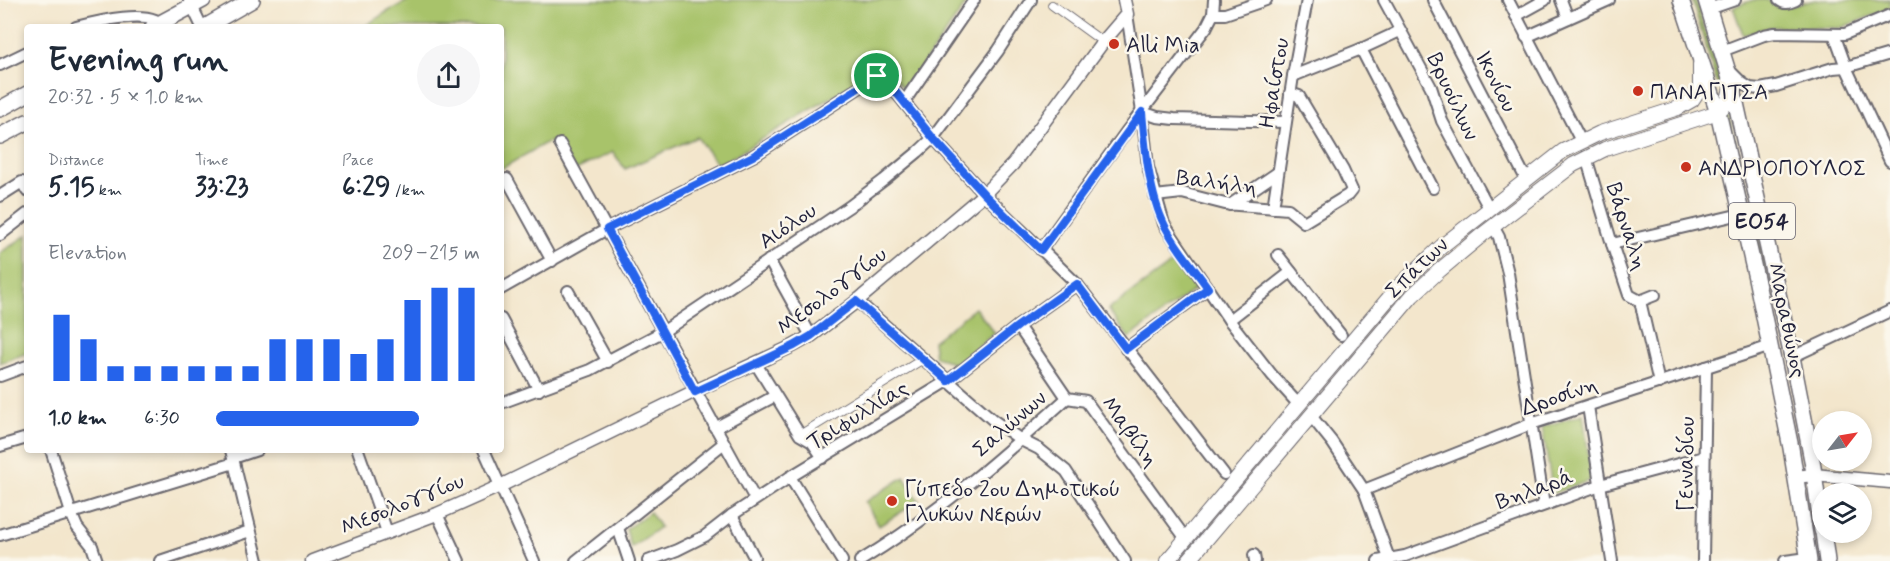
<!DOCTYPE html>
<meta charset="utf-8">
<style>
:root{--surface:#fff;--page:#f6f6f7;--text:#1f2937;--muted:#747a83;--accent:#2563eb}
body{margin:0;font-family:Mynerve,sans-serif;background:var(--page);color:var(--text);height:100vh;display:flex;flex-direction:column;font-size:22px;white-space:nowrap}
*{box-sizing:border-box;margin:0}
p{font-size:20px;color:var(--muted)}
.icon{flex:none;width:33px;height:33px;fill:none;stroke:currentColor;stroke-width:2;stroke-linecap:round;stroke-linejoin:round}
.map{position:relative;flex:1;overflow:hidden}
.panel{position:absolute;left:24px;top:24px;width:480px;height:429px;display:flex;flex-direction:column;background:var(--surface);border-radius:6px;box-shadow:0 3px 9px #0003}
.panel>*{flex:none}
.needle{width:39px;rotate:59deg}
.controls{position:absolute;left:1812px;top:411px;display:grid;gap:12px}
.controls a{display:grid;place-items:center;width:60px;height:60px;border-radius:50%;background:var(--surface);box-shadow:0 3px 9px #0003;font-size:30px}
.pin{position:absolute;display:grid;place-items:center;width:51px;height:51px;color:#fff;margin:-26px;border:3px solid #fff;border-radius:50%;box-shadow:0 2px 6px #0007}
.round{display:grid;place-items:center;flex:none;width:63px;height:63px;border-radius:32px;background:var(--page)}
.summary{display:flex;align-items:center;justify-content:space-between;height:102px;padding:0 24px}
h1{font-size:33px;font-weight:700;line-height:45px}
.metrics{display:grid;grid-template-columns:repeat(3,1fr);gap:9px;height:102px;padding:6px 24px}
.metrics div{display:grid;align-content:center}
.metrics b{font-size:26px;font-weight:700}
.metrics small{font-size:16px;font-weight:400}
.metrics p{font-size:16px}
.chart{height:168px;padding:12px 24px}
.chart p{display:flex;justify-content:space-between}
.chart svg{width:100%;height:108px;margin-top:6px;stroke:var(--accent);stroke-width:6}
ul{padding:0 24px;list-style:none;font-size:20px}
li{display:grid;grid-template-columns:96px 72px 1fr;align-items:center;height:45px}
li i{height:15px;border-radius:8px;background:var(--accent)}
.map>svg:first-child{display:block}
.green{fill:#a8c36a;stroke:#657252;stroke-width:1.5}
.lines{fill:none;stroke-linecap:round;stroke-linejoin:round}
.pedestrian-casing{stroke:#6b676e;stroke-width:10}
.minor-casing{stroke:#6b676e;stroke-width:14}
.tertiary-casing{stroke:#6b676e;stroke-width:15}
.secondary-casing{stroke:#6b676e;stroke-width:16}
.primary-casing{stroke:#6b676e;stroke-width:18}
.pedestrian{stroke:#fff;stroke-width:8}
.minor{stroke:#fff;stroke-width:10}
.tertiary{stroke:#fff;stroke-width:12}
.secondary{stroke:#fff;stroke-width:14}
.primary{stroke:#fff;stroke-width:15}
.route-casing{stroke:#fff;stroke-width:12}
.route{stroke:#2563eb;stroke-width:8}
.poi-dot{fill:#c8321e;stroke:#fbf7ec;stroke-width:2}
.labels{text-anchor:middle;stroke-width:5;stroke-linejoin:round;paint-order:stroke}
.shield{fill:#fbf7ec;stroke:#636270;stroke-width:1.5}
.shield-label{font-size:21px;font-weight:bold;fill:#22223b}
.poi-label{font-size:22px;fill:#22223b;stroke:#fbf7ec;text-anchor:start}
.street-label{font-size:22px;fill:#22223b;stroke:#fbf7ec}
</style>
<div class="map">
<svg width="1890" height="561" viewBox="0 0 1890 561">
<rect width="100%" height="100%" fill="#fbf7ec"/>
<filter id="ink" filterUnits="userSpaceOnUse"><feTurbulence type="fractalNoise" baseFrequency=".0167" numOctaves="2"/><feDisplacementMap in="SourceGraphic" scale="12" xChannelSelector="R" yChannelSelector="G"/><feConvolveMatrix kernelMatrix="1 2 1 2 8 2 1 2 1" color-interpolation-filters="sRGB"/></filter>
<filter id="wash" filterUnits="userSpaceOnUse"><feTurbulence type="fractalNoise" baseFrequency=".008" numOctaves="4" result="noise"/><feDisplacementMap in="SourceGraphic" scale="24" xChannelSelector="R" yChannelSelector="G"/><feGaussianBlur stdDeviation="1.35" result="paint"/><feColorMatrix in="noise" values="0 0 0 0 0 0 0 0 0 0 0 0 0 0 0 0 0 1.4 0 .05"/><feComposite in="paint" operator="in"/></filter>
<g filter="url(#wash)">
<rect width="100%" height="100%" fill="#f3e6cc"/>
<g class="green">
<polygon points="409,0 969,0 905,90 888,71 876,70 729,159 717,164 697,137 625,169 613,152 567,174 549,141 501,169 501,27 364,27 385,13"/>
<polygon points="1692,0 1696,0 1697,5 1720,80 1720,89 1718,88"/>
<polygon points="1753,0 1767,0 1782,8 1815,0 1890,0 1890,9 1840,28 1771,27 1743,35 1733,7"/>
<polygon points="1727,109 1772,295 1770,295 1766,279 1724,115"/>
<polygon points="27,235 27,353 0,363 0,253"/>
<polygon points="1179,258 1199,286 1129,338 1108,310"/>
<polygon points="975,308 995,333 953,366 949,361 935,357 933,341"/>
<polygon points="1583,414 1592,480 1553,493 1542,427"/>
<polygon points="904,477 919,501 879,526 865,502"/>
<polygon points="650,512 660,527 631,548 626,529"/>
</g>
</g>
<g filter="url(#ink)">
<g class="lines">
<g class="pedestrian-casing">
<g id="pedestrian">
<polyline points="1052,5 1103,42"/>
<polyline points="800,435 923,359"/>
</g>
</g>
<g class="minor-casing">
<g id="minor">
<polyline points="189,0 202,27"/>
<polyline points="1384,0 1431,87 1442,121 1489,208"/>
<polyline points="1433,0 1526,179"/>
<polyline points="1508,0 1581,141"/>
<polyline points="1561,0 1568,18"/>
<path d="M1779,0c6,5 10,3 17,0"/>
<polyline points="1709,9 1735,0"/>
<polyline points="1127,14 1142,112 1148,167 1164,224 1229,320 1272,375 1299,405"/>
<polyline points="1213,14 1225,14 1266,0"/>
<polyline points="1516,16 1545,0"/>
<path d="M76,27c19,-5 77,-20 88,0"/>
<polyline points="1834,34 1846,67 1890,161"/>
<polyline points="1526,37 1609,0"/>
<polyline points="1361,49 1433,188"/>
<polyline points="1722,51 1764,35 1775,33 1845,34 1890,15"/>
<polyline points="0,65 27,52"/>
<polyline points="1729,70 1742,83 1750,88 1760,89 1776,86 1833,68 1846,67 1890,54"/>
<polyline points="1293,76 1361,49 1400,31"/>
<polyline points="904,102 974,0"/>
<polyline points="1142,112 1157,117 1174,119 1285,122"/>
<polyline points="560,144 755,499"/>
<polyline points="1586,157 1612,244 1629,295 1640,301 1659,383"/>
<polyline points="507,179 552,261"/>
<polyline points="0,196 22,182 27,191"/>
<polyline points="1155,196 1182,193 1225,204 1288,209 1304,222 1348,195 1352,190 1343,170 1299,96 1290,93"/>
<polyline points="1230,205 1277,173"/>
<polyline points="1273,208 1293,76 1307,0"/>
<polyline points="1493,226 1499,237 1508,273 1544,505"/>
<polyline points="0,235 27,214"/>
<polyline points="1612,244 1741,214"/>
<polyline points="1041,250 1126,132 1206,28 1213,14 1214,0"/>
<polyline points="1278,255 1341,335"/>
<polyline points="769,260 811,336"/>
<polyline points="501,289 607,229 753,156 877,76 886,80 933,138 984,194 1077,284 1224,474"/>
<polyline points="568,291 608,362"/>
<polyline points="857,301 993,420 1021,440 1039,449 1066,471 1125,561"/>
<polyline points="1640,301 1655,295"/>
<polyline points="501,319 539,390"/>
<polyline points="1229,320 1291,272"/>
<polyline points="1018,326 1067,398 1086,401 1186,539"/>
<polyline points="1126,349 1208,288"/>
<polyline points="1792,357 1890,311"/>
<polyline points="756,364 800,435 812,442 823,458"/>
<polyline points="0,376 27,366"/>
<polyline points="501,403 590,370 664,331 850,206 884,180 918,152 933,138 998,51 1031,0"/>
<polyline points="1588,406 1612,561"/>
<polyline points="1311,416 1332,442 1364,490 1390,561"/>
<polyline points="715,428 775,396"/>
<polyline points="0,446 27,438"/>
<polyline points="51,450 71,513 77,527 92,546 97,561"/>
<polyline points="231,450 258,561"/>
<polyline points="358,450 387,532"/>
<polyline points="484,450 534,561"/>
<polyline points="233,458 257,450"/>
<polyline points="790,477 842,561"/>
<polyline points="1364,490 1531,424 1771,346"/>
<polyline points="437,514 459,561"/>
<polyline points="732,515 754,557"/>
<polyline points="618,528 629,561"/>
<polyline points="0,535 234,463"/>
<polyline points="1254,555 1255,561"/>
<polyline points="160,561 250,531"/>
<polyline points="576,561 724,443"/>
<polyline points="648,561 677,550 705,536 732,515 790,477 948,381 1018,326 1077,284"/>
<path d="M860,561c75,-45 142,-104 207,-163"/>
<polyline points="1378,561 1405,556 1600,485 1704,457"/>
<polyline points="1703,561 1706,367"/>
<polyline points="1785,561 1808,558"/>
</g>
</g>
<g class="tertiary-casing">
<g id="tertiary">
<polyline points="1795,477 1814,475 1890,482"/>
<polyline points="312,561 437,514 500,486 695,391 793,346 811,336 857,301 984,194 1013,164 1103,42 1127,14 1124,0"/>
</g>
</g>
<g class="secondary-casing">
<g id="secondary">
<polyline points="1167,561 1399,286 1442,246 1563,151 1600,133 1678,108 1692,100 1700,88 1700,64"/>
<polyline points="1188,561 1412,296 1440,270 1482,235 1573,165 1605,149 1718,112 1727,103 1732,85"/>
</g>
</g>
<g class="primary-casing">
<g id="primary">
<polyline points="1681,0 1718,112 1756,278 1791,448 1809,561"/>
<polyline points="1706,0 1732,85 1792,357 1812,460 1822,530"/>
<polyline points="153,27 203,0"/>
<polyline points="205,27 252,0"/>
<polyline points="0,109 27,94"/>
<polyline points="0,136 27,122"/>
<polyline points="1823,532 1827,561"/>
</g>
</g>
<use href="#pedestrian" class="pedestrian"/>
<use href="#minor" class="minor"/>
<use href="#tertiary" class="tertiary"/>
<use href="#secondary" class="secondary"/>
<use href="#primary" class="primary"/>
</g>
</g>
<g class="lines" filter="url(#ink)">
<g class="route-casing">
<path id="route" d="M877,76l9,4 47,58 51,56 57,56 101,-138c3,35 7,83 23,114 11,22 29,42 43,62l-82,61 -49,-65 -59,42 -70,55 -92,-80 -45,35 -17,10 -99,46 -88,-163 146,-73z"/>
</g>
<use href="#route" class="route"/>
</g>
<g class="poi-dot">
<circle cx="1114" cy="44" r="6"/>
<circle cx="1638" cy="91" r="6"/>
<circle cx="1686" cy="167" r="6"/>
<circle cx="892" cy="501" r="6"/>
</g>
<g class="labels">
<rect class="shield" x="1729" y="203" width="66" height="36" rx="4.5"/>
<g class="shield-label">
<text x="1762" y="228">ΕΟ54</text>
</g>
<g class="poi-label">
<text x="1126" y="52">Alli Mia</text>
<text x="1650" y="99">ΠΑΝΑΓΙΤΣΑ</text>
<text x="1698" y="175">ΑΝΔΡΙΟΠΟΥΛΟΣ</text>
<text x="904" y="496">Γύπεδο 2ου Δημοτικού<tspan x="904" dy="25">Γλυκών Νερών</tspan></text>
</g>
<g class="street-label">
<text transform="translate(1497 81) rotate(63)" y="8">Ικονίου</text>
<text transform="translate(1273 83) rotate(-80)" y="8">Ηφαίστου</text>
<text transform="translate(1454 96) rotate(65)" y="8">Βρυούλων</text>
<text transform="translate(1217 181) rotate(7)" y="8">Βαλήλη</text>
<text transform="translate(787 225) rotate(-34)" y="8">Αιόλου</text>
<text transform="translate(1628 226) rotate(72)" y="8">Βάρναλη</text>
<text transform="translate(1416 267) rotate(-44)" y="8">Σπάτων</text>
<text transform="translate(831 290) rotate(-37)" y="8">Μεσολογγίου</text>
<text transform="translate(1788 320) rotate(78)" y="8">Μαραθώνος</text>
<text transform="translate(1559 395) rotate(-19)" y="8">Δροσίνη</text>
<text transform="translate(857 414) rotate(-31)" y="8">Τριφυλλίας</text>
<text transform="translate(1009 423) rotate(-41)" y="8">Σαλώνων</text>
<text transform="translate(1131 431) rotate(54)" y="8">Μαβίλη</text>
<text transform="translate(1685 464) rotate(-89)" y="8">Γενναδίου</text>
<text transform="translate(1534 488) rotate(-20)" y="8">Βηλαρά</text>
<text transform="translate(402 503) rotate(-22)" y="8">Μεσολογγίου</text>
</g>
</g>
</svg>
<div class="controls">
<a><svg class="needle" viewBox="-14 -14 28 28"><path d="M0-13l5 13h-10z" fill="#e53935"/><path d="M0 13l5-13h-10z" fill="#747a83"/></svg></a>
<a><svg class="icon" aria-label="layers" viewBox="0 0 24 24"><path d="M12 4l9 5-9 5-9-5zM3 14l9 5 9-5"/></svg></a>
</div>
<div class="pin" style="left:877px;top:76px;background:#1e9e55"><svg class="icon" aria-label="arrive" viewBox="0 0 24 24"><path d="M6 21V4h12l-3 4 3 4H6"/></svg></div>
<section class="panel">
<div class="summary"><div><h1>Evening run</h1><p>20:32 · 5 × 1.0 km</p></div><a class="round"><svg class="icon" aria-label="share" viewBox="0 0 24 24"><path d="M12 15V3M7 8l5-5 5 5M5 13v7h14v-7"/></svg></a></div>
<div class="metrics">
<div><p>Distance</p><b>5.15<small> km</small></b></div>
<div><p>Time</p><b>33:23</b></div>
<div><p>Pace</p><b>6:29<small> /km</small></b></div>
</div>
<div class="chart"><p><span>Elevation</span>209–215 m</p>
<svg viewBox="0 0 160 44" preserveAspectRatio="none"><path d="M5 44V17M15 44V27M25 44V38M35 44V38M45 44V38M55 44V38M65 44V38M75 44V38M85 44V27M95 44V27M105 44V27M115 44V33M125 44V27M135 44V11M145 44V6M155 44V6"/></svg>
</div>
<ul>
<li><b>1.0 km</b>6:30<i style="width:77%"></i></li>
</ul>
</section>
</div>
